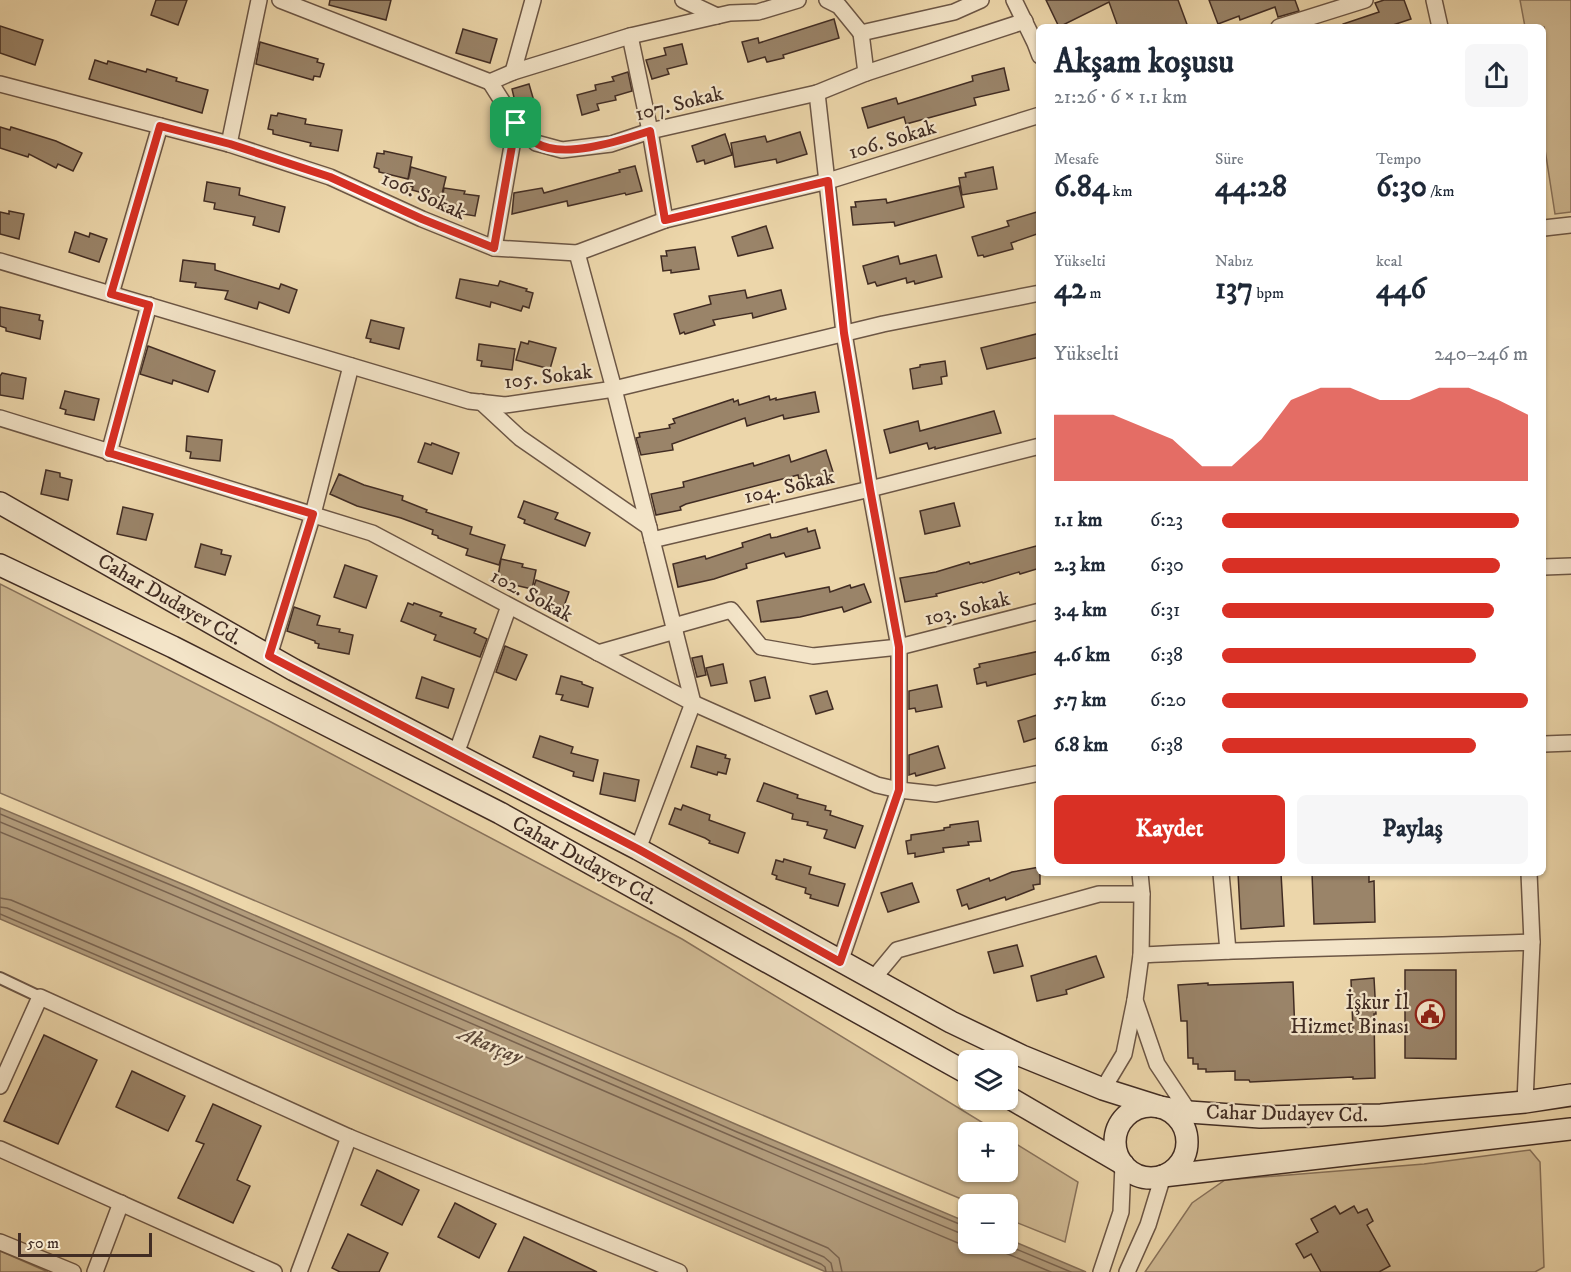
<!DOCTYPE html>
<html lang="tr">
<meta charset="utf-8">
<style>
:root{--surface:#fff;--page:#f6f6f7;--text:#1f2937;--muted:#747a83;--accent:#d93025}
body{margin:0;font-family:"IM FELL DW Pica",serif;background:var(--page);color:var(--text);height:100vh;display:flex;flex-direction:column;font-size:22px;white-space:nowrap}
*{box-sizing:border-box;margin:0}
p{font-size:20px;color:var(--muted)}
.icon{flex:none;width:33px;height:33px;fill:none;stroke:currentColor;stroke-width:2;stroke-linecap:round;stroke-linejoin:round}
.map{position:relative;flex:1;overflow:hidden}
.side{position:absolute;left:1036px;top:24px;width:510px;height:852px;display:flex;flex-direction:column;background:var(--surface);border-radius:9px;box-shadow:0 2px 4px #0004}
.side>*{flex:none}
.buttons{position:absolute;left:958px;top:1050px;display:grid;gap:12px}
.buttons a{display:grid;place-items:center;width:60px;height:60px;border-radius:9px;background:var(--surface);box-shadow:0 2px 4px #0004;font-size:30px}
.scale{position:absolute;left:18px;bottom:15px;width:134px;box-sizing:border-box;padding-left:6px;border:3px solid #412c23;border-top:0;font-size:16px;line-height:21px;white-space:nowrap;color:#412c23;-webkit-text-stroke:4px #f3e4c8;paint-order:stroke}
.pin{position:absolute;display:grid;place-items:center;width:51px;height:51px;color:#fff;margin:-26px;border-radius:12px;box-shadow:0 3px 9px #0006}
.round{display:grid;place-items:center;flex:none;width:63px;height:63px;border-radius:9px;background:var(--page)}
.overview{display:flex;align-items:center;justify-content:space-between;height:102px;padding:0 18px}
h1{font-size:33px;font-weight:700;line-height:45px}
.metrics{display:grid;grid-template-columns:repeat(3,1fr);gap:9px;height:102px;padding:6px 18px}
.metrics div{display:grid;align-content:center}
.metrics b{font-size:30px;font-weight:700}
.metrics small{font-size:16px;font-weight:400}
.metrics p{font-size:16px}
.chart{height:168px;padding:12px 18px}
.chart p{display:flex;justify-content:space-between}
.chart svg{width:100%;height:108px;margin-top:6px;fill:var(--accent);opacity:.7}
.primary-button{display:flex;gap:12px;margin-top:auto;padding:12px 18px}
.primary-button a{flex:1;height:69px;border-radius:9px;background:var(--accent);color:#fff;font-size:24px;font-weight:700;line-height:69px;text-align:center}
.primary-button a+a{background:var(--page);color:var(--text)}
ul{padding:0 18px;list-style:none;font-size:20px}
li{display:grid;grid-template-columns:96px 72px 1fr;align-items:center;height:45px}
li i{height:15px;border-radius:8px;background:var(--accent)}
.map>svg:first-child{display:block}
.green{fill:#cfb993;stroke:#88725b;stroke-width:1.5}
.water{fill:#b29c7c;stroke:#856f58;stroke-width:1.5}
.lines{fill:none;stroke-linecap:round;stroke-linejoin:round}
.shore{stroke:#7a6450;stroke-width:1.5}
.building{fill:#9a8469;stroke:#412c23;stroke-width:1.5}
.pedestrian-casing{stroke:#6c5645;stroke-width:14}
.minor-casing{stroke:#6c5645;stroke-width:18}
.secondary-casing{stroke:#412c23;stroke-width:24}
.pedestrian{stroke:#f3e4c8;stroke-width:10}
.minor{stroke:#f3e4c8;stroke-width:15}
.secondary{stroke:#f3e4c8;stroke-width:21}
.route-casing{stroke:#fff;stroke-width:12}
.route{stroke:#d93025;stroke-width:8}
.labels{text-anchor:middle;stroke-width:4.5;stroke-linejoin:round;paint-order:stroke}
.street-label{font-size:21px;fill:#412c23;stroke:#f3e4c8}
.poi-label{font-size:21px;fill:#412c23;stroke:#f3e4c8;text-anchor:end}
.water-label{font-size:22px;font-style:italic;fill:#5d4839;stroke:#f3e4c8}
</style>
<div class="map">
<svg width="1571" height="1272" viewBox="0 0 1571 1272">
<rect width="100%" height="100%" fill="#ecd6aa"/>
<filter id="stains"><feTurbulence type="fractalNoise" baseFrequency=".00333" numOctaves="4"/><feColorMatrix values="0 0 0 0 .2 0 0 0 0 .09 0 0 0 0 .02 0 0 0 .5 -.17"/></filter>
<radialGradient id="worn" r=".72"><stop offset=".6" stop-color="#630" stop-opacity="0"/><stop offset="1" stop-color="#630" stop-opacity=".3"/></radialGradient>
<g class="green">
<polygon points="1520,0 1571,0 1571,212 1555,214 1544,143 1544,27 1525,27"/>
<polygon points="0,584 269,721 682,939 998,1132 969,1132 969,1172 1008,1172 1008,1139 1078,1182 1065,1242 1008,1219 1008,1204 973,1204 0,793"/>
<polygon points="1530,1150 1540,1162 1544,1267 1535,1272 1145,1272 1192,1203 1225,1180 1424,1164"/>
<polygon points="0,1251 48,1272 0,1272"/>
</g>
<polygon class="water" points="0,808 192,888 740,1126 969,1223 969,1244 1008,1244 1008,1239 1086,1272 826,1272 0,919"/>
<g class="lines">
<g class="shore">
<polyline points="0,814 190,893 737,1132 969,1228"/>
<path d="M0,822c322,134 640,277 962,412l7,1"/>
<path d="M0,832c321,133 638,276 958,411l16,1"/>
<polyline points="0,898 11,900 828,1248 839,1258 842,1272"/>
<polyline points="0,907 7,908 824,1257 831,1263 833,1272"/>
<polyline points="0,914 821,1264 825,1267 826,1272"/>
<polyline points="996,1244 1003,1252 1051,1272"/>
<polyline points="1004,1244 1071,1272"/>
</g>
</g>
<g class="building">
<polygon points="156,0 187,0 178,25 151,15"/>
<polygon points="330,0 391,0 386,20 329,5"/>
<polygon points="1046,0 1178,0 1188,27 1118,27 1109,2 1059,27"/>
<polygon points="1209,0 1295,0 1299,11 1278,17 1275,7 1240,20 1239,16 1218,24"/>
<polygon points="1384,0 1404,0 1411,19 1387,27 1343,27 1343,24 1379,12 1375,3"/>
<polygon points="834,19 839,38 783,55 784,58 767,62 765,57 748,62 742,42 758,38 759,43"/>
<polygon points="0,26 43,40 35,65 0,53"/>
<polygon points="463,29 497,39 490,63 456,53"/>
<polygon points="260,42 318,59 317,62 324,64 320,77 314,76 313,80 256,64"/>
<polygon points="682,44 687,64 667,69 669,74 652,79 646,60 666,55 664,48"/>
<polygon points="95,60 107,64 108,61 146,72 147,69 177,78 176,81 208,90 202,113 89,79"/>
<polygon points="1004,68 1009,90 974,98 976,105 906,124 904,117 868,128 862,108 896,98 898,104 973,81 972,76"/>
<polygon points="628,72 632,91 615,96 616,100 597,104 599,110 582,115 577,95 596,90 595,85 614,81 612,77"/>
<polygon points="529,84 536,108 520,112 516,106 512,89"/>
<polygon points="278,113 306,119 305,124 342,130 338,151 310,146 311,143 273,134 273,130 268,129 271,115 277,116"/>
<polygon points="0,127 10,130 11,127 56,141 82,153 73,171 58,164 56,168 29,154 28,157 0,148"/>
<polygon points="800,132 807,154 777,163 776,159 735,167 731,143 765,136 767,142"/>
<polygon points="725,134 732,155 705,164 704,160 697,162 692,146"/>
<polygon points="384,151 412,157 408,179 379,172 379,169 374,167 377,153 384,154"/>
<polygon points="635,166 642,191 626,195 625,193 568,206 567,201 512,214 514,193 542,188 544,193 620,172 619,170"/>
<polygon points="411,167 446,177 441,198 412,190 413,187 407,185"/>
<polygon points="993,167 997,189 962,195 959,178 966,177 965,173"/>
<polygon points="207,182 240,188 239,195 285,207 279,232 253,225 255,217 214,209 215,203 204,201"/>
<polygon points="959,186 964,207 895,226 894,222 853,225 851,207 856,207 855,202 886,199 887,203"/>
<polygon points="444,188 465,191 464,194 479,196 475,216 445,211 446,207 441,206"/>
<polygon points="9,211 24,214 19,239 0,234 0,212 9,214"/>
<polygon points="1040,211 1040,233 1011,243 1013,249 984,257 983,255 978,256 972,237 1009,226 1007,221"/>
<polygon points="766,226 773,248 738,256 732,237"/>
<polygon points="75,232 89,237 90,233 107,239 99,262 69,252"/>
<polygon points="695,247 699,269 671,273 671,270 663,271 661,256 667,256 666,251"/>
<polygon points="936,255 942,277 915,284 914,281 907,283 906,278 877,286 875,282 868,284 863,266 898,256 900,264"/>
<polygon points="183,260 215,264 215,270 279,289 281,284 297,290 289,313 259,302 257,309 225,299 228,291 195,287 196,283 180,281"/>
<polygon points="460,279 498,286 500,281 527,289 526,291 533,293 529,308 523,306 521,311 491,302 490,307 456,298"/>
<polygon points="745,290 747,298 781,290 786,309 753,318 752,313 713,320 715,325 685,334 684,332 680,334 674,314 711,304 709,296"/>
<polygon points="0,307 40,315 39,320 43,321 40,339 6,331 6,328 0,326"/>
<polygon points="371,320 404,328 399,349 370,342 371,339 366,338"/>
<polygon points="1040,333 1040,357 987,369 981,348"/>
<polygon points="529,341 556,348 550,369 516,360 521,342 528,344"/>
<polygon points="479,344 515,349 512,370 481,366 482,361 477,360"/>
<polygon points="148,346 215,371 208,392 173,380 172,384 140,374"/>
<polygon points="945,361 947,376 941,377 942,384 913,389 910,369 920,367 920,365"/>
<polygon points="2,373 26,378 23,399 0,395 0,376"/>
<polygon points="65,391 99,399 94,420 65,414 66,410 60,408"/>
<polygon points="815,392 819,412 784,419 783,415 747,426 745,418 672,444 673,450 641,455 636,438 640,437 639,433 670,428 669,425 675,423 673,419 733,399 734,402 738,400 739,405 769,396 770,400 776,398 776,400"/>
<polygon points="994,411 1001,433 935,449 935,447 929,449 927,443 890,453 884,430 918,421 920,431"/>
<polygon points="187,436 222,440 220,461 190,458 191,452 186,451"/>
<polygon points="425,443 431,445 432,443 459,453 452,474 418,462"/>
<polygon points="826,450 833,472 805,481 804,478 799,479 798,475 686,504 680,507 681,510 656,515 651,494 684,487 683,482 753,463 754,466 789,455 791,462"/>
<polygon points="46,470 60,473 60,477 72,480 68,500 41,494"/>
<polygon points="339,474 364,485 403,496 402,500 427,510 426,512 472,527 470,534 505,545 499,565 466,555 468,549 438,538 438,536 432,534 433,530 401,518 357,506 330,494"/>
<polygon points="524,501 558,513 555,519 590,533 585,546 524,523 525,520 518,517"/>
<polygon points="954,503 960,526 925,534 920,511"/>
<polygon points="123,507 153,514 146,540 117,534"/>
<polygon points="807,528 808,532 815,530 820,548 786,557 784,553 746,564 747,568 714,579 678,587 673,564 705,556 706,559 743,547 742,543 770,534 771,538 777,537"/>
<polygon points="201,544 222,550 221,554 231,556 225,575 195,567"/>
<polygon points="1040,545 1040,568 1020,574 1019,572 983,583 982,582 936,594 937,596 905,602 900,578 936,572 969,562 970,564"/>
<polygon points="501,559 523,564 522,567 536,570 532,589 502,582 503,578 498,576"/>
<polygon points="345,565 377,576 366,608 334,597"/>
<polygon points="536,580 569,592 562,612 529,601"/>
<polygon points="864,584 871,602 844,612 842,607 800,617 761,622 757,601 829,587 830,592 850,585 851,588"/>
<polygon points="408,603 413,605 414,603 442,613 440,616 476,629 474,633 487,639 480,657 434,640 436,635 401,621"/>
<polygon points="294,607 320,616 317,625 340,629 339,632 353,635 349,654 318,648 319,644 315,643 315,641 287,631"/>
<polygon points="505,646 527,655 516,680 496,672"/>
<polygon points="1040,651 1040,673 987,686 986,682 977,684 974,669 980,667 979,664"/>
<polygon points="702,656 706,675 697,677 692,658"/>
<polygon points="723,664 727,683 711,686 706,668"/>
<polygon points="561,676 582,682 582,684 593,688 588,707 561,700 563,695 556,694"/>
<polygon points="422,677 454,689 448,708 416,698"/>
<polygon points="765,677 770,698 755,701 750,681"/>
<polygon points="937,685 942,707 916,712 915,708 909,709 909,691"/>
<polygon points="827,691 833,709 816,714 810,696"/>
<polygon points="1040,714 1040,737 1024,742 1018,721"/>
<polygon points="540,736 573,747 571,753 598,760 593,781 573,776 574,772 533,757"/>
<polygon points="697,746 726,755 725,758 730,759 726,774 718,772 717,775 691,767"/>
<polygon points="938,746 945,768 916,776 915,773 909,775 909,755"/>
<polygon points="604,773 639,780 635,801 600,794"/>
<polygon points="764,783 798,795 797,798 826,806 825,810 831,811 830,815 863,826 855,848 824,838 827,830 807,825 808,822 792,819 793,814 757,801"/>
<polygon points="683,805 710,815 709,820 745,833 738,853 709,843 710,841 705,838 669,824 675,808 681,810"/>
<polygon points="978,821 981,841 968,842 969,845 943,848 944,852 915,857 915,853 908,854 906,841 911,840 911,835 944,830 944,828 950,827 950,825"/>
<polygon points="784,859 811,867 809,874 845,884 838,906 810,898 811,895 805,893 806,888 776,879 777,876 772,874 776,860 783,862"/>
<polygon points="1040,867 1040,884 1033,885 1034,889 1006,900 1005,897 969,909 967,904 962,906 957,890 989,878 990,881 1012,872"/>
<polygon points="1238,873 1281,873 1284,926 1241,929"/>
<polygon points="1312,873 1369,873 1369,882 1374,881 1375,922 1314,924"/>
<polygon points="912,883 919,902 888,912 881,893"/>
<polygon points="1017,945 1023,966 994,973 988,952"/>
<polygon points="1096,956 1104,977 1066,990 1067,994 1037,1001 1031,976"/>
<polygon points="1405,970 1456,970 1456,1059 1405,1058"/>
<polygon points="1374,978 1376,1014 1374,1014 1375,1078 1353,1079 1353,1077 1250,1082 1249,1080 1235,1080 1235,1071 1206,1072 1206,1069 1198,1069 1198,1064 1193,1064 1193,1058 1188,1058 1187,1021 1181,1021 1178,985 1208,983 1208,985 1293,982 1295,1034 1353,1031 1351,980"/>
<polygon points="44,1035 97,1060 58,1144 4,1121"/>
<polygon points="132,1071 185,1096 168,1131 116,1107"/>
<polygon points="213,1104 261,1126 237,1180 250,1186 233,1223 178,1198 204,1144 196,1141"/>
<polygon points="377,1170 419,1190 402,1225 361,1205"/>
<polygon points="455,1203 496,1224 479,1258 438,1237"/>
<polygon points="1335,1206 1340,1214 1354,1206 1358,1213 1367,1209 1373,1221 1367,1225 1390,1266 1379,1272 1321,1272 1311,1254 1304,1258 1296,1244 1318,1232 1311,1219"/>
<polygon points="348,1234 388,1253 379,1272 340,1272 332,1268"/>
<polygon points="524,1237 597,1272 508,1272"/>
</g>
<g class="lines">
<g class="pedestrian-casing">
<polyline id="pedestrian" points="0,978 40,997"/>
</g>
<g class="minor-casing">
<g id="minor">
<polyline points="280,0 490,82 513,72 630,36 730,13 758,12 798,0"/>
<polyline points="683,0 717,16"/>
<polyline points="827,0 839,6 861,33"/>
<polyline points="1014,0 1035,43 1040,56"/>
<polyline points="1434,0 1440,27"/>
<polyline points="1279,27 1365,0"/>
<polyline points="861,33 954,12 981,0"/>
<polyline points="630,36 650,131 665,220"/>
<polyline points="513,72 533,0"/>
<polyline points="866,73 1025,21"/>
<polyline points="490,82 516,123 536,143 562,150 611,144 650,131 817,93 866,73 861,33"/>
<polyline points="0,84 229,144 330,177 422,219 494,248 577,253 665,220 828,181 1040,115"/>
<polyline points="817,93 844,333 870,489 899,647 899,790 840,962"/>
<polyline points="229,144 259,0"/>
<polyline points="1544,228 1571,225"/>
<polyline points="494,248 516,123"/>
<polyline points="577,253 614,389 693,703 638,849"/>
<polyline points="0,261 469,401 505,405 614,389 883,324 1040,293"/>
<polyline points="111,294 160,126"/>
<polyline points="481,402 520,438 649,527"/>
<polyline points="0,418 372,533 693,703 877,785 899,790 936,794 1040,773"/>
<polyline points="109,453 149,305"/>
<polyline points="652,540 870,489 1040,446"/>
<polyline points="1544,567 1571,566"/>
<polyline points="674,626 731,610 761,647 813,656 899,647 1040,611"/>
<polyline points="598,653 675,631"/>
<polyline points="269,656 313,514 351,366"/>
<polyline points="1544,744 1571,743"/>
<polyline points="456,754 509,606"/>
<polyline points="1140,873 1142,894 1141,955 1135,1000 1157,1064 1189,1112"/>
<polyline points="1221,873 1228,951"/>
<polyline points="1529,873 1532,942"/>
<path d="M1141,955c130,-7 261,-8 391,-13l-7,160"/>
<polyline points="873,979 897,950 1099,894 1142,894"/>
<polyline points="0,1086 40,997 349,1137 679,1272"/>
<polyline points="1103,1089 1124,1054 1135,1000"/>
<polyline points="0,1149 274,1272"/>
<polyline points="0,1242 73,1272"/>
<polyline points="95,1272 121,1203"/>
<polyline points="299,1272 349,1137"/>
<polyline points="1101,1272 1121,1212 1123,1164"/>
<polyline points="1127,1272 1148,1225 1163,1176"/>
</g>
</g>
<g class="secondary-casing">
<g id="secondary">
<polyline points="0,503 294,670 638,849 951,1022 1022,1056 1103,1089 1160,1107 1189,1112 1260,1117 1381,1115 1525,1102 1571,1095"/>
<polyline points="0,565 173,647 500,813 969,1074"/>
<polyline points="1008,1097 1123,1164"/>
<circle cx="1151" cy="1142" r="36"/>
<polyline points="1163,1176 1571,1129"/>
</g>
</g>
<use href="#pedestrian" class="pedestrian"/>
<use href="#minor" class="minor"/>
<use href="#secondary" class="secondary"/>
</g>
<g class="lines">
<g class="route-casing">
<path id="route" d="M516,123c6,6 13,16 20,20 28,17 86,-3 114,-12l15,89 163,-39 16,152 26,156 29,158v143l-59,172 -202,-113 -369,-193 44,-142 -204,-61 40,-148 -38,-11 49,-168 70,18 100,33 92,42 72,29z"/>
</g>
<use href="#route" class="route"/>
</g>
<defs>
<g id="civic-ring" transform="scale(1.5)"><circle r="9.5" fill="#f3e4c8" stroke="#8f2418" stroke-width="1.5"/><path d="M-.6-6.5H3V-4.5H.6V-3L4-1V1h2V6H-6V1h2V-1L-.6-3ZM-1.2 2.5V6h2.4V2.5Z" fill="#8f2418"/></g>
</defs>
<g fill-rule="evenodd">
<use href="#civic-ring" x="1430" y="1014"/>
</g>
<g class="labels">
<g class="street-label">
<text transform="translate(679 103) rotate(-14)" y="7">107. Sokak</text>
<text transform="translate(892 139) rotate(-17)" y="7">106. Sokak</text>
<text transform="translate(424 195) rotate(24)" y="7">106. Sokak</text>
<text transform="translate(548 376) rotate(-7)" y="7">105. Sokak</text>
<text transform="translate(789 486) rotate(-13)" y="7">104. Sokak</text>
<text transform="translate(532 595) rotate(28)" y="7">102. Sokak</text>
<text transform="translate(170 599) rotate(30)" y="7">Cahar Dudayev Cd.</text>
<text transform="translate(967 608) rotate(-14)" y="7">103. Sokak</text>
<text transform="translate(585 860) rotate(29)" y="7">Cahar Dudayev Cd.</text>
<text transform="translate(1287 1113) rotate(1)" y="7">Cahar Dudayev Cd.</text>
</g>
<g class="poi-label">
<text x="1409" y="1009">İşkur İl<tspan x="1409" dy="24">Hizmet Binası</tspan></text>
</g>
<g class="water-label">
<text transform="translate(491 1044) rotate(23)" y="8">Akarçay</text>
</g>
</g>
<rect width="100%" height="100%" filter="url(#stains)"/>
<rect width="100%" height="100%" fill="url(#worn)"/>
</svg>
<div class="buttons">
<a><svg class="icon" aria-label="layers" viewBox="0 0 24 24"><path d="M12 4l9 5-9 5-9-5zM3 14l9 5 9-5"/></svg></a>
<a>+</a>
<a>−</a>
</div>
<div class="scale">50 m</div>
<div class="pin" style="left:516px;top:123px;background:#1e9e55"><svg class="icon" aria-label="arrive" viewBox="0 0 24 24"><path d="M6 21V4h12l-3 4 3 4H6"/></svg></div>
<section class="side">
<div class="overview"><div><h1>Akşam koşusu</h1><p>21:26 · 6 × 1.1 km</p></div><a class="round"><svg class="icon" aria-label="share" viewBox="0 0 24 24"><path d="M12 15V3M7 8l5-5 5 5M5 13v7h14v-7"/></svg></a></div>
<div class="metrics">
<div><p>Mesafe</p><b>6.84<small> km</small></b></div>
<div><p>Süre</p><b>44:28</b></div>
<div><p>Tempo</p><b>6:30<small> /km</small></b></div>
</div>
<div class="metrics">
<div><p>Yükselti</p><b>42<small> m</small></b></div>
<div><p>Nabız</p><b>137<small> bpm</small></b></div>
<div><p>kcal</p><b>446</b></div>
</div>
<div class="chart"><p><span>Yükselti</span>240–246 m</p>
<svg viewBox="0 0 160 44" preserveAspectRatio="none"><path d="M0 44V17L10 17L20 17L30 22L40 27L50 38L60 38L70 27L80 11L90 6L100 6L110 11L120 11L130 6L140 6L150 11L160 17V44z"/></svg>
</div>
<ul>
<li><b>1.1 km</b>6:23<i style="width:97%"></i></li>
<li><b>2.3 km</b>6:30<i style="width:91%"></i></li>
<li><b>3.4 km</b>6:31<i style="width:89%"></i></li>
<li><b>4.6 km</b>6:38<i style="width:83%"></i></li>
<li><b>5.7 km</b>6:20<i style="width:100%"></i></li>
<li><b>6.8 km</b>6:38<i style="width:83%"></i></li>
</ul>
<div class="primary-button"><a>Kaydet</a><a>Paylaş</a></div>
</section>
</div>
